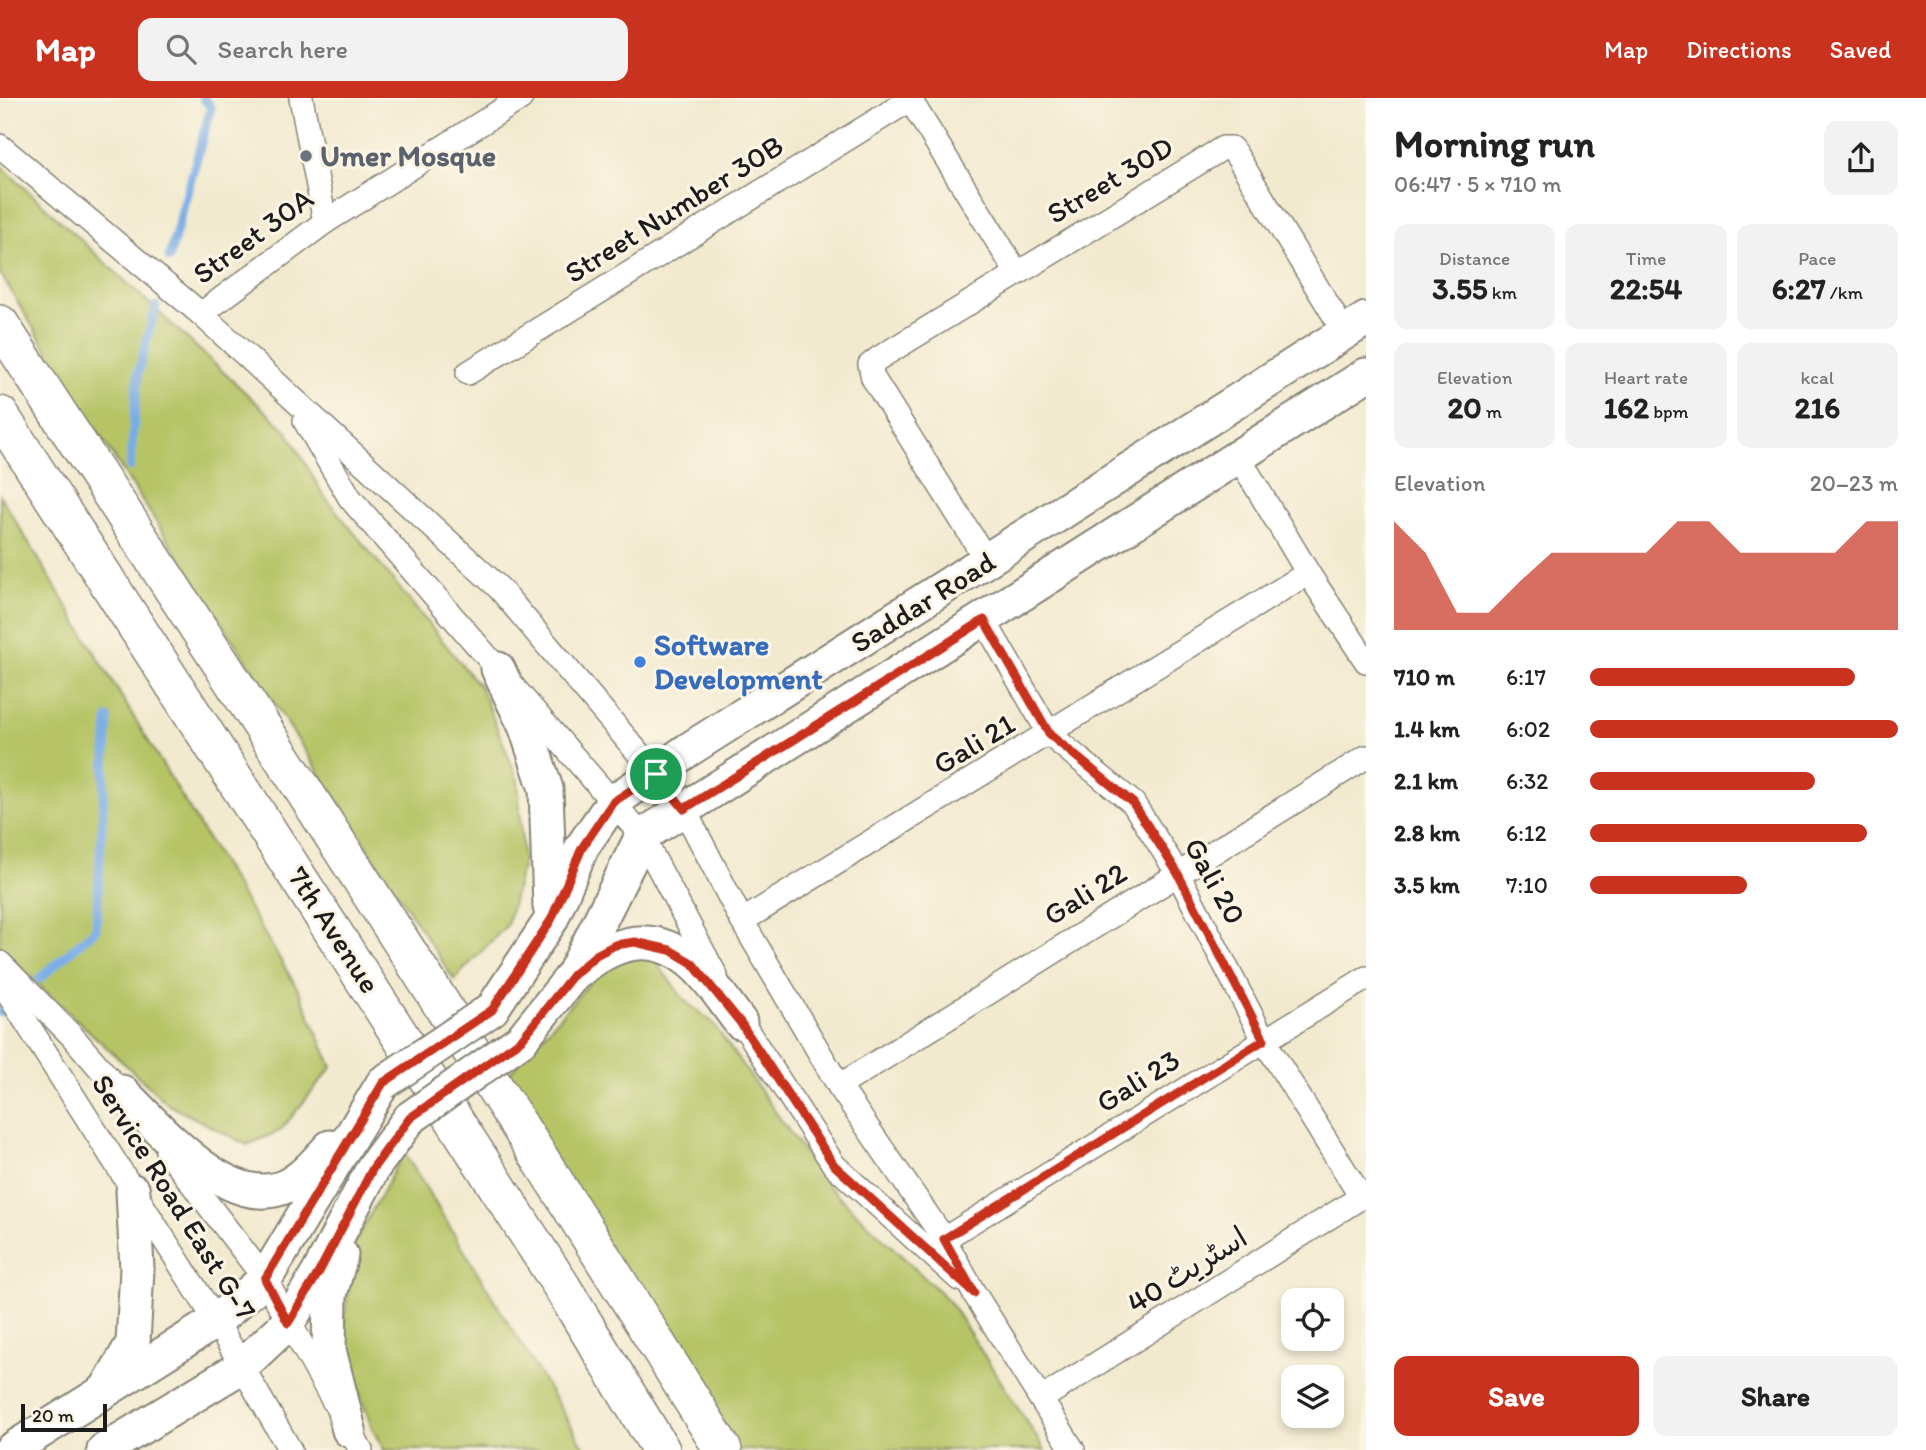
<!DOCTYPE html>
<meta charset="utf-8">
<style>
:root{--surface:#fff;--page:#f2f2f2;--text:#222;--muted:#767676;--accent:#c8321e}
body{margin:0;font-family:Itim,"Playpen Sans Arabic",sans-serif;background:var(--page);color:var(--text);height:100vh;display:flex;flex-direction:column;font-size:26px;white-space:nowrap}
*{box-sizing:border-box;margin:0}
p{font-size:23px;color:var(--muted)}
.icon{flex:none;width:38px;height:38px;fill:none;stroke:currentColor;stroke-width:2;stroke-linecap:round;stroke-linejoin:round}
.map{position:relative;flex:1;overflow:hidden}
.drawer{display:flex;flex-direction:column;background:var(--surface);width:560px}
.drawer>*{flex:none}
.fabs{position:absolute;left:1281px;top:1190px;display:grid;gap:14px}
.fabs a{display:grid;place-items:center;width:63px;height:63px;border-radius:14px;background:var(--surface);box-shadow:0 4px 10px #0003;font-size:35px}
.scale{position:absolute;left:21px;bottom:18px;width:86px;box-sizing:border-box;padding-left:7px;border:4px solid #1c1c1c;border-top:0;font-size:19px;line-height:24px;white-space:nowrap;color:#1c1c1c;-webkit-text-stroke:5px #fcf5e5;paint-order:stroke}
.pin{position:absolute;display:grid;place-items:center;width:60px;height:60px;color:#fff;margin:-30px;border:4px solid #fff;border-radius:50%;box-shadow:0 2px 7px #0007}
.round{display:grid;place-items:center;flex:none;width:74px;height:74px;border-radius:14px;background:var(--page)}
.head{display:flex;align-items:center;justify-content:space-between;height:119px;padding:0 28px}
h1{font-size:38px;font-weight:800;line-height:52px}
.metrics{display:grid;grid-template-columns:repeat(3,1fr);gap:10px;height:119px;padding:7px 28px}
.metrics div{display:grid;align-content:center;border-radius:14px;background:var(--page);text-align:center}
.metrics b{font-size:30px;font-weight:800}
.metrics small{font-size:19px;font-weight:400}
.metrics p{font-size:19px}
.chart{height:196px;padding:14px 28px}
.chart p{display:flex;justify-content:space-between}
.chart svg{width:100%;height:126px;margin-top:7px;fill:var(--accent);opacity:.7}
.cta{display:flex;gap:14px;margin-top:auto;padding:14px 28px}
.cta a{flex:1;height:80px;border-radius:14px;background:var(--accent);color:#fff;font-size:28px;font-weight:800;line-height:80px;text-align:center}
.cta a+a{background:var(--page);color:var(--text)}
ul{padding:0 28px;list-style:none;font-size:23px}
li{display:grid;grid-template-columns:112px 84px 1fr;align-items:center;height:52px}
li i{height:18px;border-radius:9px;background:var(--accent)}
header{display:flex;align-items:center;gap:42px;box-sizing:border-box;height:98px;padding:0 35px;background:var(--accent);color:#fff}
header strong{font-size:33px}
nav{display:flex;gap:38px;margin-inline-start:auto;font-size:24px}
.search{width:490px;height:63px;background:var(--page);display:flex;align-items:center;gap:18px;box-sizing:border-box;padding:0 24px;border-radius:14px;color:var(--muted);font-size:26px}
main{display:flex;flex:1;min-height:0}
.map>svg:first-child{display:block}
.green{fill:#b6c466;stroke:#697041;stroke-width:2}
.lines{fill:none;stroke-linecap:round;stroke-linejoin:round}
.stream{stroke:#79ade6;stroke-width:9}
.street-casing{stroke:#878376;stroke-width:26}
.secondary-casing{stroke:#878376;stroke-width:37}
.primary-casing{stroke:#878376;stroke-width:40}
.street{stroke:#fff;stroke-width:23}
.secondary{stroke:#fff;stroke-width:33}
.primary{stroke:#fff;stroke-width:37}
.secondary-bridge-casing{stroke:#878376;stroke-width:37;stroke-linecap:butt}
.secondary-bridge{stroke:#fff;stroke-width:33}
.route-casing{stroke:#fff;stroke-width:14}
.route{stroke:#c8321e;stroke-width:9}
.worship-dot{fill:#6b7280;stroke:#fcf5e5;stroke-width:2.5}
.shop-dot{fill:#3f7fe0;stroke:#fcf5e5;stroke-width:2.5}
.labels{text-anchor:middle;stroke-width:6;stroke-linejoin:round;paint-order:stroke}
.worship-label{font-size:30px;font-weight:bold;fill:#5b616d;stroke:#fcf5e5;text-anchor:start}
.street-label{font-size:30px;fill:#1c1c1c;stroke:#fcf5e5}
.shop-label{font-size:30px;font-weight:bold;fill:#366cbe;stroke:#fcf5e5;text-anchor:start}
</style>
<header>
<strong>Map</strong>
<div class="search"><svg class="icon" aria-label="search" viewBox="0 0 24 24"><circle cx="10" cy="10" r="6"/><path d="M15 15l6 6"/></svg>Search here</div>
<nav><a>Map</a><a>Directions</a><a>Saved</a></nav>
</header>
<main>
<div class="map">
<svg width="1366" height="1352" viewBox="0 0 1366 1352">
<rect width="100%" height="100%" fill="#fcf5e5"/>
<filter id="ink" filterUnits="userSpaceOnUse"><feTurbulence type="fractalNoise" baseFrequency=".0143" numOctaves="2"/><feDisplacementMap in="SourceGraphic" scale="14" xChannelSelector="R" yChannelSelector="G"/><feConvolveMatrix kernelMatrix="1 2 1 2 8 2 1 2 1" color-interpolation-filters="sRGB"/></filter>
<filter id="wash" filterUnits="userSpaceOnUse"><feTurbulence type="fractalNoise" baseFrequency=".00686" numOctaves="4" result="noise"/><feDisplacementMap in="SourceGraphic" scale="28" xChannelSelector="R" yChannelSelector="G"/><feGaussianBlur stdDeviation="1.57" result="paint"/><feColorMatrix in="noise" values="0 0 0 0 0 0 0 0 0 0 0 0 0 0 0 0 0 1.4 0 .05"/><feComposite in="paint" operator="in"/></filter>
<g filter="url(#wash)">
<rect width="100%" height="100%" fill="#f2eacf"/>
<g class="green">
<polygon points="0,67 287,333 324,398 481,590 518,682 523,764 507,827 454,882 86,316 0,175"/>
<polygon points="0,397 299,893 332,969 280,1033 247,1047 169,1007 0,851"/>
<polygon points="649,855 686,904 712,924 827,1087 949,1203 1045,1352 734,1352 502,983 612,860"/>
<polygon points="404,1054 586,1352 384,1352 372,1330 341,1245 354,1146"/>
</g>
<g class="lines">
<g class="stream">
<polyline points="169,160 211,9 203,0"/>
<polyline points="130,369 138,275 156,208"/>
<polyline points="39,881 96,831 108,620"/>
<polyline points="0,914 1,914"/>
</g>
</g>
</g>
<g filter="url(#ink)">
<g class="lines">
<g class="street-casing">
<g id="street">
<polyline points="301,0 325,124"/>
<polyline points="909,0 1017,175"/>
<polyline points="0,48 201,216 499,490 656,676 684,711 742,823 839,988 944,1141 974,1195 1073,1352"/>
<polyline points="201,216 325,124 521,0"/>
<polyline points="468,275 913,0"/>
<polyline points="305,323 350,400 642,738 716,878"/>
<polyline points="1238,358 1308,475 1366,563"/>
<polyline points="987,463 873,280 870,267 879,260 1223,50 1231,50 1235,55 1345,235"/>
<polyline points="984,522 1050,637 1133,705 1177,774 1264,942 1361,1099"/>
<polyline points="742,823 1308,475"/>
<polyline points="0,865 72,938 131,1006"/>
<polyline points="0,883 216,1223 290,1352"/>
<polyline points="733,911 834,1067 959,1181"/>
<polyline points="839,988 1366,659"/>
<polyline points="167,1053 265,1181 361,1352"/>
<polyline points="944,1141 1366,880"/>
<polyline points="1041,1301 1366,1096"/>
</g>
</g>
<g class="secondary-casing">
<g id="secondary">
<polyline points="498,571 526,630 546,691 550,809"/>
<path d="M575,876c36,-31 75,-46 117,-11 18,15 33,40 48,59"/>
<polyline points="492,911 551,822 582,749 613,704 688,652 1366,221"/>
<polyline points="521,942 573,877 642,738 1366,277"/>
<path d="M122,994c37,35 107,121 164,94 17,-8 32,-26 44,-39"/>
<polyline points="341,1157 330,1197 329,1252 349,1332"/>
<polyline points="108,1288 133,1245 137,1171 133,1093"/>
<polyline points="11,1352 216,1223 265,1181 383,985"/>
<polyline points="104,1352 241,1269 288,1225 319,1174 373,1070 410,1020"/>
</g>
</g>
<g class="primary-casing">
<g id="primary">
<path d="M0,226c244,374 488,747 723,1126"/>
<polyline points="0,317 562,1189 661,1352"/>
</g>
</g>
<use href="#street" class="street"/>
<use href="#secondary" class="secondary"/>
<use href="#primary" class="primary"/>
<g class="secondary-bridge-casing">
<g id="secondary-bridge">
<polyline points="383,985 492,911"/>
<polyline points="410,1020 521,942"/>
</g>
</g>
<use href="#secondary-bridge" class="secondary-bridge"/>
</g>
</g>
<g class="lines" filter="url(#ink)">
<g class="route-casing">
<polygon id="route" points="984,522 1050,637 1133,705 1177,774 1264,942 944,1141 974,1195 834,1067 740,924 692,865 670,852 635,844 615,847 596,857 573,877 521,942 410,1020 373,1070 319,1174 288,1225 265,1181 383,985 492,912 551,822 582,750 613,704 656,676 684,711"/>
</g>
<use href="#route" class="route"/>
</g>
<circle class="worship-dot" cx="306" cy="58" r="7"/>
<circle class="shop-dot" cx="640" cy="564" r="7"/>
<g class="labels">
<g class="worship-label">
<text x="320" y="68">Umer Mosque</text>
</g>
<g class="street-label">
<text transform="translate(1110 82) rotate(-31)" y="10">Street 30D</text>
<text transform="translate(674 111) rotate(-32)" y="10">Street Number 30B</text>
<text transform="translate(253 138) rotate(-36)" y="10">Street 30A</text>
<text transform="translate(923 504) rotate(-32)" y="10">Saddar Road</text>
<text transform="translate(974 646) rotate(-31)" y="10">Gali 21</text>
<text transform="translate(1215 783) rotate(61)" y="10">Gali 20</text>
<text transform="translate(1085 796) rotate(-32)" y="10">Gali 22</text>
<text transform="translate(334 832) rotate(57)" y="10">7th Avenue</text>
<text transform="translate(1138 983) rotate(-32)" y="10">Gali 23</text>
<text transform="translate(174 1099) rotate(58)" y="10">Service Road East G-7</text>
<text transform="translate(1187 1172) rotate(-32)" y="10">اسٹریٹ 40</text>
</g>
<g class="shop-label">
<text x="654" y="557">Software<tspan x="654" dy="34">Development</tspan></text>
</g>
</g>
</svg>
<div class="fabs">
<a><svg class="icon" aria-label="locate" viewBox="0 0 24 24"><circle cx="12" cy="12" r="6"/><path d="M12 2v4M12 18v4M2 12h4M18 12h4"/></svg></a>
<a><svg class="icon" aria-label="layers" viewBox="0 0 24 24"><path d="M12 4l9 5-9 5-9-5zM3 14l9 5 9-5"/></svg></a>
</div>
<div class="scale">20 m</div>
<div class="pin" style="left:656px;top:676px;background:#1e9e55"><svg class="icon" aria-label="arrive" viewBox="0 0 24 24"><path d="M6 21V4h12l-3 4 3 4H6"/></svg></div>
</div>
<section class="drawer">
<div class="head"><div><h1>Morning run</h1><p>06:47 · 5 × 710 m</p></div><a class="round"><svg class="icon" aria-label="share" viewBox="0 0 24 24"><path d="M12 15V3M7 8l5-5 5 5M5 13v7h14v-7"/></svg></a></div>
<div class="metrics">
<div><p>Distance</p><b>3.55<small> km</small></b></div>
<div><p>Time</p><b>22:54</b></div>
<div><p>Pace</p><b>6:27<small> /km</small></b></div>
</div>
<div class="metrics">
<div><p>Elevation</p><b>20<small> m</small></b></div>
<div><p>Heart rate</p><b>162<small> bpm</small></b></div>
<div><p>kcal</p><b>216</b></div>
</div>
<div class="chart"><p><span>Elevation</span>20–23 m</p>
<svg viewBox="0 0 160 44" preserveAspectRatio="none"><path d="M0 44V6L10 17L20 38L30 38L40 27L50 17L60 17L70 17L80 17L90 6L100 6L110 17L120 17L130 17L140 17L150 6L160 6V44z"/></svg>
</div>
<ul>
<li><b>710 m</b>6:17<i style="width:86%"></i></li>
<li><b>1.4 km</b>6:02<i style="width:100%"></i></li>
<li><b>2.1 km</b>6:32<i style="width:73%"></i></li>
<li><b>2.8 km</b>6:12<i style="width:90%"></i></li>
<li><b>3.5 km</b>7:10<i style="width:51%"></i></li>
</ul>
<div class="cta"><a>Save</a><a>Share</a></div>
</section>
</main>
